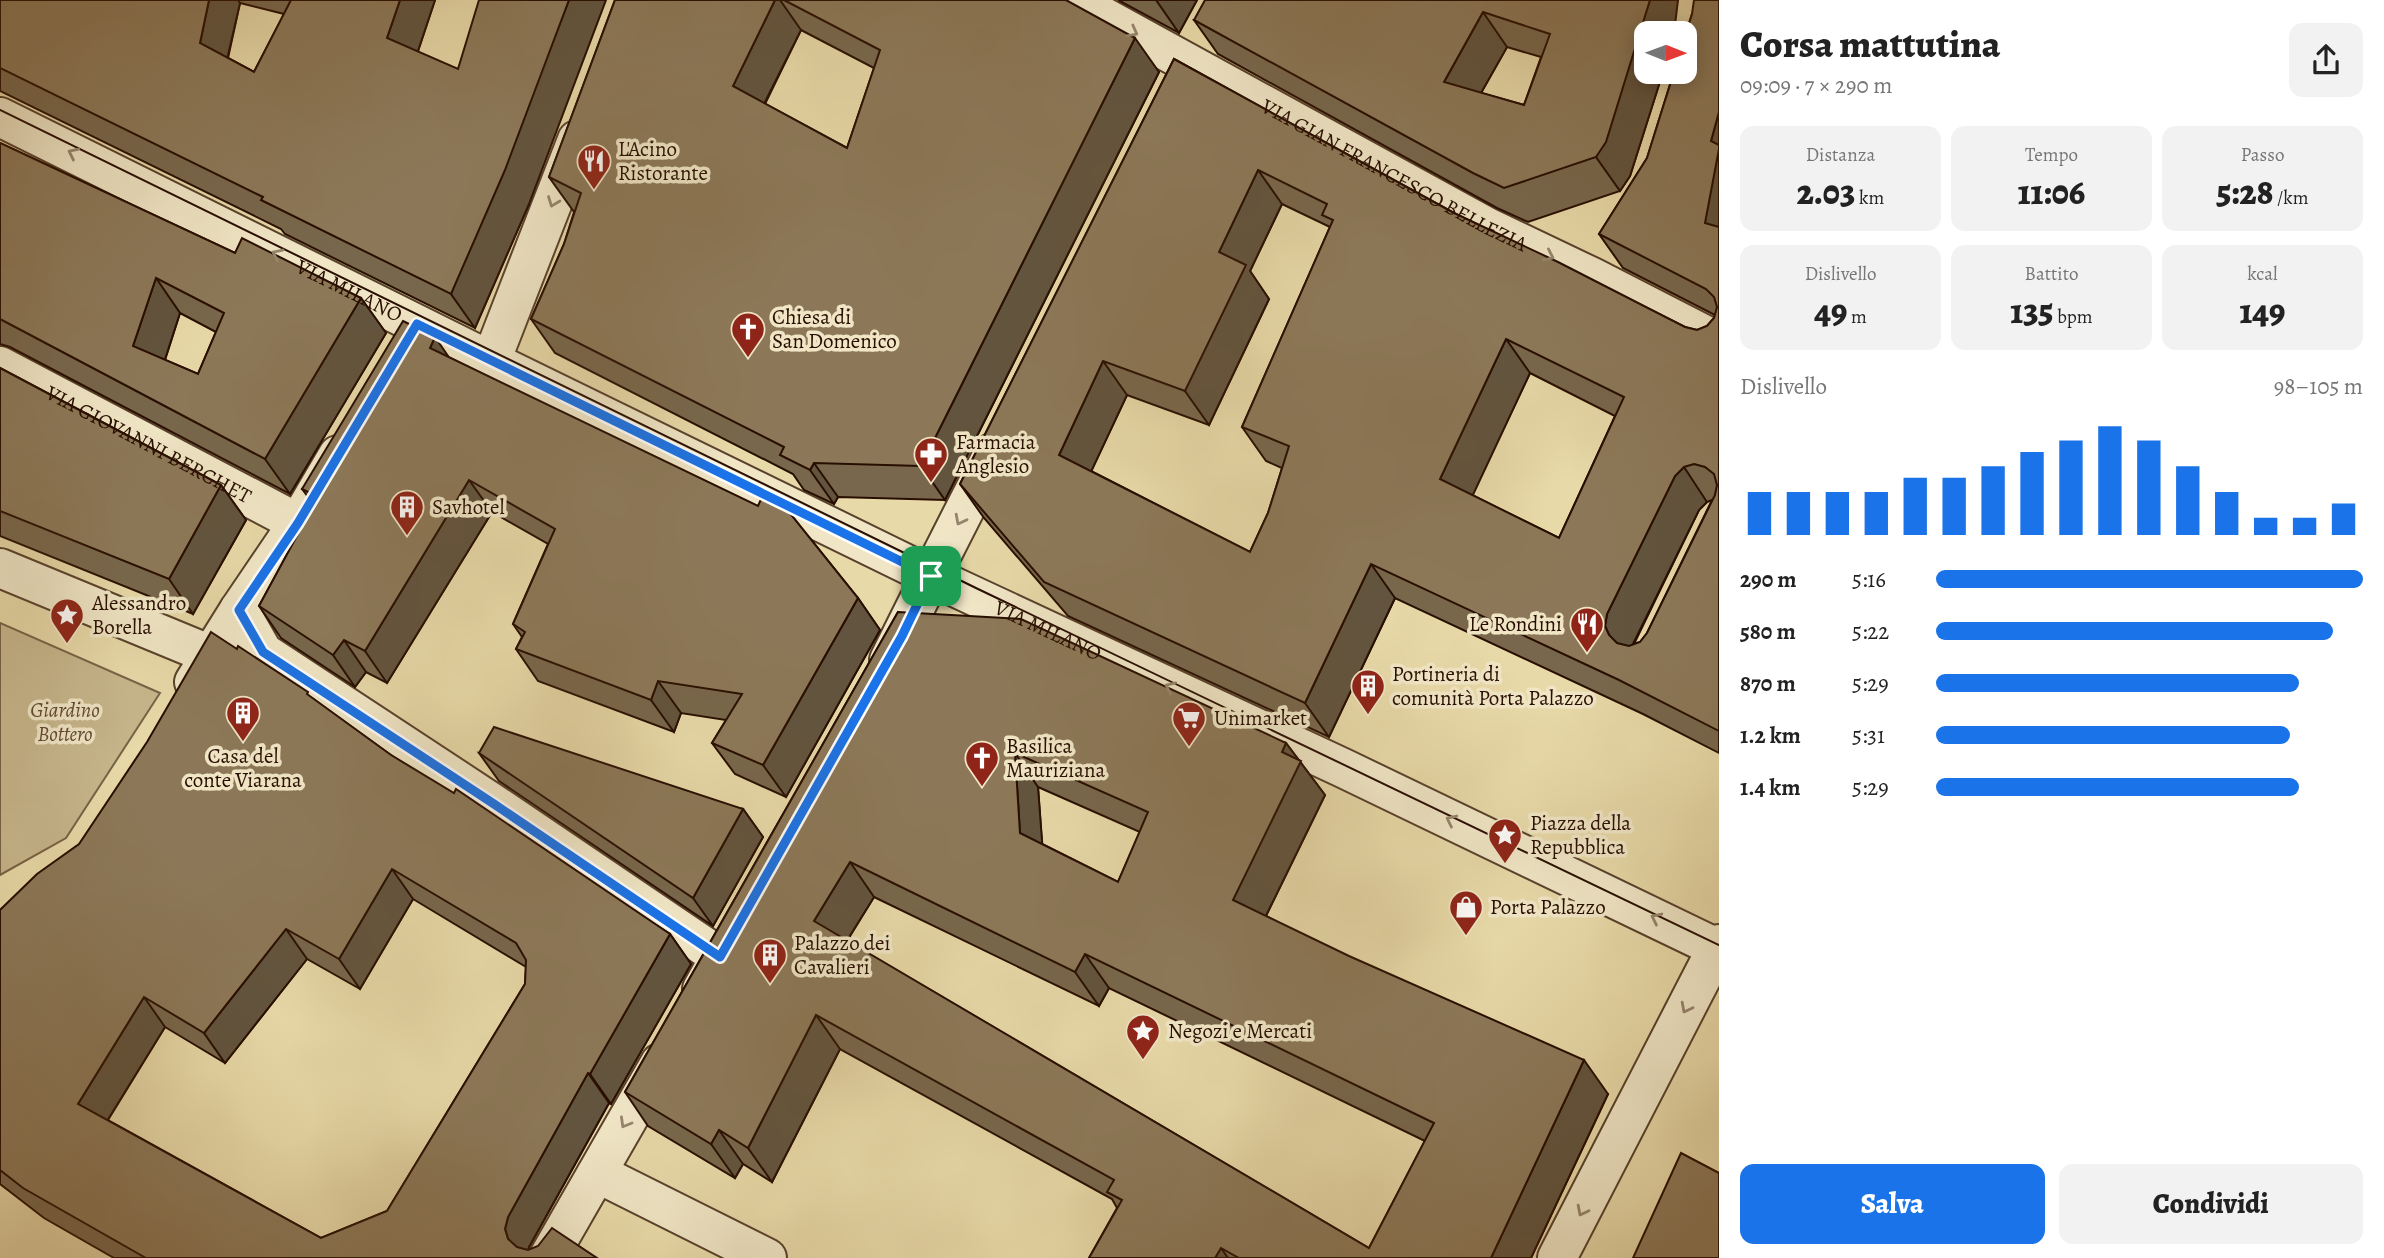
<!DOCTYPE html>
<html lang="it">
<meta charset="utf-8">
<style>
:root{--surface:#fff;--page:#f2f2f2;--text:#222;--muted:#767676;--accent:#1a73e8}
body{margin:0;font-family:Alegreya,serif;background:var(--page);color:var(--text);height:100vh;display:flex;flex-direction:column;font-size:26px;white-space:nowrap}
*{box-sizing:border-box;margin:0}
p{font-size:23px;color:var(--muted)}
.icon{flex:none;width:38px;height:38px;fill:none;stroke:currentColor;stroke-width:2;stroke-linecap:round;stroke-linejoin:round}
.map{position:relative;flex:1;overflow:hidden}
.details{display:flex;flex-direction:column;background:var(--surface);width:665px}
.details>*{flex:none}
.needle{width:46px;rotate:91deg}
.fabs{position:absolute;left:1634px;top:21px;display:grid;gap:14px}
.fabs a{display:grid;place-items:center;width:63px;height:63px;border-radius:14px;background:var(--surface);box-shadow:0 4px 18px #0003;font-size:35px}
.pin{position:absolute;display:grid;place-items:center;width:60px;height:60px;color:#fff;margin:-30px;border-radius:14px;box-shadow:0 4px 10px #0006}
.round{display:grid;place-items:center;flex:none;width:74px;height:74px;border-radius:14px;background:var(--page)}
.overview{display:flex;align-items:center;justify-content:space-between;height:119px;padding:0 21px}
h1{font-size:38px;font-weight:800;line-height:52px}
.metrics{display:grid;grid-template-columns:repeat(3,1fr);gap:10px;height:119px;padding:7px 21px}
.metrics div{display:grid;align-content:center;border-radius:14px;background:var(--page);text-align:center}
.metrics b{font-size:35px;font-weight:800}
.metrics small{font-size:19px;font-weight:400}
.metrics p{font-size:19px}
.chart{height:196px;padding:14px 21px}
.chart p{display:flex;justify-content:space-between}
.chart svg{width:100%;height:126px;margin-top:7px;stroke:var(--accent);stroke-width:6}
.action{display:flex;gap:14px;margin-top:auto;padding:14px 21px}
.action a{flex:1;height:80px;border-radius:14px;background:var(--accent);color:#fff;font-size:28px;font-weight:800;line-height:80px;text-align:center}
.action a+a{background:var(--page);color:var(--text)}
ul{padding:0 21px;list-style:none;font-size:23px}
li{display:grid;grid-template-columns:112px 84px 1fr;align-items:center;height:52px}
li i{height:18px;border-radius:9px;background:var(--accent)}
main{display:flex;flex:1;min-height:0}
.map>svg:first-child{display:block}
.green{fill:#c7b68c;stroke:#786246;stroke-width:2}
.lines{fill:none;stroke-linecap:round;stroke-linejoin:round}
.pedestrian-casing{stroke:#58412b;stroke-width:42}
.minor-casing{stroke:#58412b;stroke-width:42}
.tertiary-casing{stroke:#58412b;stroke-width:42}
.pedestrian{stroke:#f0e6c6;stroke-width:38}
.minor{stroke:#f0e6c6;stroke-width:38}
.tertiary{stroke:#f0e6c6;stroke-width:38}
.tram{stroke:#280e01;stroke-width:2}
.wall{fill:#78674c;stroke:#280e01;stroke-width:2;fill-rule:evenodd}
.shaded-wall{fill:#62543e;stroke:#280e01;stroke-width:2}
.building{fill:#8c7858;stroke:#280e01;stroke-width:2;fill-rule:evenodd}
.oneway{stroke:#96856d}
.route-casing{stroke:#fff;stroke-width:14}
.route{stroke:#1a73e8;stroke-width:9}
.labels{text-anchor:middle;stroke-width:7;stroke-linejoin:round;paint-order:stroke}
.poi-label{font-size:21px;fill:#280e01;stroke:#f0e6c6;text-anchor:start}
.street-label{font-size:21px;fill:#280e01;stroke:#f0e6c6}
.park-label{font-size:21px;font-style:italic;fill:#604932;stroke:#f0e6c6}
</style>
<main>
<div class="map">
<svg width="1719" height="1258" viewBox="0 0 1719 1258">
<rect width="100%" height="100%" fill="#e8d9a8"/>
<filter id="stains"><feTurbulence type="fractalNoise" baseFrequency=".00286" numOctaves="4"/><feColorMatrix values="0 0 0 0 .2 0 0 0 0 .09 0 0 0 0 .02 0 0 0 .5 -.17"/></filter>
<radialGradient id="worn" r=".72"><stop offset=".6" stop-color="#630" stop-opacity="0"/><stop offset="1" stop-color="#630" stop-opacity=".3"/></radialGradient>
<polygon class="green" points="0,623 160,693 66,838 0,875"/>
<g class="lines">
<g class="pedestrian-casing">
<polyline id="pedestrian" points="889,660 931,576"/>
</g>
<g class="minor-casing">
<g id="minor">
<path id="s1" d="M1073,0l414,227 105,50 127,65"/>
<polyline points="491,361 577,140"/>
<path id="s2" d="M0,366l298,157"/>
<polyline points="0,568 211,655"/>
<polyline points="931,576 994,452"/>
<polyline points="239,610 263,652 494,804 720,957 702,989"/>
<polyline points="194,682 239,610 298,523 338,455"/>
<polyline points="597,1173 767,1258"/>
<polyline points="548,1258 660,1063"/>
</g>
</g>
<g class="tertiary-casing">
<g id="tertiary">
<path id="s3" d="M0,117l491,244 440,215 412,192 374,180"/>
<polyline points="1557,1258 1719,944"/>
</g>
</g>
<use href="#pedestrian" class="pedestrian"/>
<use href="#minor" class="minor"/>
<use href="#tertiary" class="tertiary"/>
<polyline class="tram" points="0,110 978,589 1719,945"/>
</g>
<g class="wall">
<path d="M0,0h435l-17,51 111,153 -54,124 -190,-94 -4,-5 -281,-138zM240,3l44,11 -30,58 -26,-14z"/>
<path d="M615,0h451l93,72 -214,428 -107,-3 -4,7 -30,-14 -11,-16 -238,-121 -24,-34 33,-75 10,-32 -25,-35zM801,30l73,38 -27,80 -82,-44z"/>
<polygon points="1118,0 1197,0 1179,33"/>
<path d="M1678,0l-31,72h16l-33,104 -10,15 -92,31 -31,-14 -279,-154 -24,-34zM1507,47l34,10 -17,48 -43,-12z"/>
<path d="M1719,0v753l-76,-39 -248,-116 -66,139 -261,-121 -84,-98 -24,-34 214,-425 280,154 231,114 12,3 10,-4 7,-8 1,-3 -92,-47 -24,-34 48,-76 45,-144zM1282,204l48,23 -88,200 24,34 16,7 -14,45 -18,39 -159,-81 36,-76 82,30 60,-126 -19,-28zM1530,373l85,43 -56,122 -87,-43zM1712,500l-65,133 -7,9 -6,2 65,-134 8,-8z"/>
<path d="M0,143l235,110 126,45 25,35 -96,161 -280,-147 -10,-3zM180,313l36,19 -18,42 -33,-14z"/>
<polygon points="450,358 808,536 858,598 880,630 786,797 735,774 712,743 726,720 681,713 674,732 538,681 516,649 522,637 513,624 548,544 492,512 387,683 366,672 355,687 281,638 259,606 314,505 302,489"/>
<polygon points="0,368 221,485 246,520 193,614 0,536"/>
<path d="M898,612l388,131 39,52 -59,121 342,178 -77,164h-442l28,-50 -5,-9 -272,-150 -68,133 -29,-18 -8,14 -87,-52 -23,-34zM1038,787l102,45 -22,50 -76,-38zM874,897l225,109 10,-18 316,153 -56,107 -522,-307z"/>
<path d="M313,699l78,56 279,179 21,30 -80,140 -2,-1 -81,146 69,9h-483l-70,-40 -44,-34v-274zM413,899l113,68 -1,17 -138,227 -66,27 -213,-118 57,-93 60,36 82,-104 53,30z"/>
<polygon points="479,753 743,809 763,837 713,926 499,781"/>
</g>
<g class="shaded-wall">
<polygon points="209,0 238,0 240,3 223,77 200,43"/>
<polygon points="400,0 435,0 411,72 387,38"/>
<polygon points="569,0 606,0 529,204 475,328 451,294"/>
<polygon points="775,0 780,0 801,30 756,120 733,86"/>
<polygon points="1156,0 1197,0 1179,33"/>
<polygon points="1650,0 1678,0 1674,33 1647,33 1647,72 1663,72 1630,176 1620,191 1596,157"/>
<polygon points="1483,12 1507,47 1468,116 1444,82"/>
<polygon points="1135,38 1159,72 945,500 921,466"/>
<polygon points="1719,112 1719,243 1705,223 1711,141"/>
<polygon points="1258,170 1282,204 1250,271 1269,299 1209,425 1185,391 1219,252"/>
<polygon points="156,278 180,313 158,381 133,346"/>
<polygon points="361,298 386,333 290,494 265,459"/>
<polygon points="435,337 457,369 430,348"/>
<polygon points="1506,339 1530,373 1464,514 1440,479"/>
<polygon points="1103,361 1127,395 1083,489 1059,455"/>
<polygon points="814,463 838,497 834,504 810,470"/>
<polygon points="1684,467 1707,502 1699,510 1631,648 1629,660 1609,635 1605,626 1607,614 1675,476"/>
<polygon points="469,480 492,512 387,683 365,651"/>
<polygon points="221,485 246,520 193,614 169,579"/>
<polygon points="1371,564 1395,598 1329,737 1305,703"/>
<polygon points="858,598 880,630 786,797 763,765"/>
<polygon points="344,640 366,672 355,687 333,655"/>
<polygon points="658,681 681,713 674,732 651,700"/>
<polygon points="1286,743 1325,795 1257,934 1233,900 1282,752"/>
<polygon points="1015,753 1038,787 1044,867 1020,833"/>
<polygon points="743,809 763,837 713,926 693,898"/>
<polygon points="850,862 874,897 838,955 814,921"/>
<polygon points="392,869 413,899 360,989 339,959"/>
<polygon points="286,929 307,959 225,1063 204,1033"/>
<polygon points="670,934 691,964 611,1104 590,1074"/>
<polygon points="1085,954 1109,988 1099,1006 1075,972"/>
<polygon points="144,997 165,1027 99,1134 78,1104"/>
<polygon points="816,1015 840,1049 772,1182 748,1148"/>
<polygon points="1584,1060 1608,1094 1531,1258 1491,1258"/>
<polygon points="588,1073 609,1103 529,1247 526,1258 508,1239 505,1229 508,1217"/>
<polygon points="719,1130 743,1164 735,1178 711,1144"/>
<polygon points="1221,1248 1228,1258 1215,1258"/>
</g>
<g class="building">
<polygon points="0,0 209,0 200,43 254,72 291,0 400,0 387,38 458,69 479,0 569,0 505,170 451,294 261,200 263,197 0,68"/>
<polygon points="615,0 775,0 733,86 847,148 880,50 784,0 1066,0 1135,38 921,466 814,463 810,470 780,455 784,447 531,319 564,244 581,193 549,177"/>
<path d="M1205,0h445l-44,142 -10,15 -92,31 -31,-15 -279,-153zM1483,12l67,22 -26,71 -80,-23z"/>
<path d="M1694,0h25v112l-8,29 8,4v4l-14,74 14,4v504l-100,-51 -248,-116 -66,139 -261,-121 -84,-98 214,-425 280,154 104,49 127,65 12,3 10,-4 7,-8 3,-11 -3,-10 -8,-8 -107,-55 48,-76 27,-86h11v-36l7,-22zM1258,170l69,34 -5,11 11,5 -91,207 47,19 -21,67 -18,39 -191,-97 44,-94 82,30 61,-126 -27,-13zM1506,339l118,58 -65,141 -119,-59zM1694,464l11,3 9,7 3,11 -2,10 -68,138 -7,9 -11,4 -12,-3 -8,-8 -4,-9 2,-12 68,-138 9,-9z"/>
<path d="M0,143l235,110 7,-15 119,60 -96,161 -265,-140zM156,278l68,35 -26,61 -65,-28z"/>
<polygon points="403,321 435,337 430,348 758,506 762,497 790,511 789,512 858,598 763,765 712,743 742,694 658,681 651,700 516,649 525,632 513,624 555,529 469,480 365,651 344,640 333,655 259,606 318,497 302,489"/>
<polygon points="0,368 221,485 169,579 0,511"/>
<path d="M898,612l123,7 265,124 -4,9 19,9 -68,139 116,56 235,104 -93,198h-252l-18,-10 -6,10h-126l33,-58 -15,-8 7,-12 -298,-165 -68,133 -29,-18 -8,14 -86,-52zM1015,753l133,59 -30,70 -98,-49zM850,862l225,110 10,-18 349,169 -65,125 -555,-327z"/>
<path d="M211,632l26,17 1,-3 70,46 -1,2 84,61 63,38 2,-4 214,145 -80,140 -2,-1 -80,144 -3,12 3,10 9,8 11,3 10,-4 14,-18 45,30h-451l-123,-70 -23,-18v-260l37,-36 42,-30 68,-102zM392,869l124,74 10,17 -1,24 -138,227 -66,27 -243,-134 66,-107 60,36 82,-104 53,30z"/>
<polygon points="494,727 743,809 693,898 479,753"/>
<polygon points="1681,1153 1719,1173 1719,1258 1633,1258"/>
</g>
<defs><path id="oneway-chevron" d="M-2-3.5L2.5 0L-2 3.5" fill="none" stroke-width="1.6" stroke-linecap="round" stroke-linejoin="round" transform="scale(1.75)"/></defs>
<g class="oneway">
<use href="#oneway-chevron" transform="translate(1133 32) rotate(28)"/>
<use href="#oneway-chevron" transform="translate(73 153) rotate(-154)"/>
<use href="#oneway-chevron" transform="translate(553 202) rotate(111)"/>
<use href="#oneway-chevron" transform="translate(277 254) rotate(-154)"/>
<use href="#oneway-chevron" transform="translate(1549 256) rotate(25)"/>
<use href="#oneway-chevron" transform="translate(960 520) rotate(117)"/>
<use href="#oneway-chevron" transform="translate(1170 687) rotate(-155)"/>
<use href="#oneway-chevron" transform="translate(1451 820) rotate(-154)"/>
<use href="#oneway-chevron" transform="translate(1656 918) rotate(-154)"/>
<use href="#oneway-chevron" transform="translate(1686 1008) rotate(117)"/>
<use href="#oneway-chevron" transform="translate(625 1123) rotate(120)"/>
<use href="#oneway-chevron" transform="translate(1582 1211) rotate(117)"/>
</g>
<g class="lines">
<g class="route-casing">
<polygon id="route" points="417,324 931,576 902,636 720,957 494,804 263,652 239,610 298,523"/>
</g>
<use href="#route" class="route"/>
</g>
<defs>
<g id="restaurant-pin" transform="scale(1.75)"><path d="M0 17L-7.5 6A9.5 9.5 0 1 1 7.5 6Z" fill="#8f2418" stroke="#f0e6c6"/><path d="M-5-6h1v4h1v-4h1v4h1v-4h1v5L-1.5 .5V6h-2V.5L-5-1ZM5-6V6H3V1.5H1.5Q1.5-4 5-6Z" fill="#fff"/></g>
<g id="church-pin" transform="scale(1.75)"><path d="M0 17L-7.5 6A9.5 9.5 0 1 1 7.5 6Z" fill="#8f2418" stroke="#f0e6c6"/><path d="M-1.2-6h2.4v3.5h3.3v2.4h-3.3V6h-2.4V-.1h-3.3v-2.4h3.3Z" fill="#fff"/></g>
<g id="pharmacy-pin" transform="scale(1.75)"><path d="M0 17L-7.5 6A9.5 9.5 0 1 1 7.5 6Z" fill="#8f2418" stroke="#f0e6c6"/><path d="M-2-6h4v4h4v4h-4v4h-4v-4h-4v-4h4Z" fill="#fff"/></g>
<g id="building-pin" transform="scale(1.75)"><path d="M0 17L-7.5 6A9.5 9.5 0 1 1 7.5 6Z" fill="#8f2418" stroke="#f0e6c6"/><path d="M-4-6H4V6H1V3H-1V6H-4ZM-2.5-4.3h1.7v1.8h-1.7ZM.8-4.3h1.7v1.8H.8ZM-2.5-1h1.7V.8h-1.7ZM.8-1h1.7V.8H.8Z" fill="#fff"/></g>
<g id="sight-pin" transform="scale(1.75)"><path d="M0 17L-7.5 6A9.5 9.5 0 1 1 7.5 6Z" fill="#8f2418" stroke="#f0e6c6"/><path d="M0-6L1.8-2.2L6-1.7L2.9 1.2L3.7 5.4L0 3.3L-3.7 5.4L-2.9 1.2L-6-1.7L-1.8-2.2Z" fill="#fff"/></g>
<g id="supermarket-pin" transform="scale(1.75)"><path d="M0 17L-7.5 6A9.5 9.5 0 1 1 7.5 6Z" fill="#8f2418" stroke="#f0e6c6"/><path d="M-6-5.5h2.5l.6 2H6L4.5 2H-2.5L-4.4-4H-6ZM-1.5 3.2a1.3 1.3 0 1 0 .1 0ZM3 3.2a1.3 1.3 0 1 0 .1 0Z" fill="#fff"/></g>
<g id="shop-pin" transform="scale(1.75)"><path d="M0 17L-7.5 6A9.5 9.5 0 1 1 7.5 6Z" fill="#8f2418" stroke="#f0e6c6"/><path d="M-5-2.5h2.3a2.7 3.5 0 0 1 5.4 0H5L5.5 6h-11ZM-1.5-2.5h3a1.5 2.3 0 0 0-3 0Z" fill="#fff"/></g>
</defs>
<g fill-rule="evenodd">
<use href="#restaurant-pin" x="594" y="161"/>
<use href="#church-pin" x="748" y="329"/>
<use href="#pharmacy-pin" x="931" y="454"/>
<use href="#building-pin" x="407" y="507"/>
<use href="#sight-pin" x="67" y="615"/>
<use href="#restaurant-pin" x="1587" y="624"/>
<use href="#building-pin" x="1368" y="686"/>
<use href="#building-pin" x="243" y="713"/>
<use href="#supermarket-pin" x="1189" y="718"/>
<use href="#church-pin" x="982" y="758"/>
<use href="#sight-pin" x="1505" y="835"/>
<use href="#shop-pin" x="1466" y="907"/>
<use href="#building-pin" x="770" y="955"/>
<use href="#sight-pin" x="1143" y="1031"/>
</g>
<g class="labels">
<g class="poi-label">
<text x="618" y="156">L'Acino<tspan x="618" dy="24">Ristorante</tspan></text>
<text x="772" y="324">Chiesa di<tspan x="772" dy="24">San Domenico</tspan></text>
<text x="956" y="449">Farmacia<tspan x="956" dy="24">Anglesio</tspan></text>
<text x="432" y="514">Savhotel</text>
<text x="92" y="610">Alessandro<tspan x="92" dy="24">Borella</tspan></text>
<text x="1562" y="631" text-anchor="end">Le Rondini</text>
<text x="1392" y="681">Portineria di<tspan x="1392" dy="24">comunità Porta Palazzo</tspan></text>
<text x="1214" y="725">Unimarket</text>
<text x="1006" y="753">Basilica<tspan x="1006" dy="24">Mauriziana</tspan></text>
<text x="243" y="763" text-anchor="middle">Casa del<tspan x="243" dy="24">conte Viarana</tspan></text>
<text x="1530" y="830">Piazza della<tspan x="1530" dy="24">Repubblica</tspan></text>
<text x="1490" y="914">Porta Palazzo</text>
<text x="794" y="950">Palazzo dei<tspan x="794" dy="24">Cavalieri</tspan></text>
<text x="1168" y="1038">Negozi e Mercati</text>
</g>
<g class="street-label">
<text dy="7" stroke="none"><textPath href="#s1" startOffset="366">VIA GIAN FRANCESCO BELLEZIA</textPath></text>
<text dy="7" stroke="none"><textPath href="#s3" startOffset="390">VIA MILANO</textPath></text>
<text dy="7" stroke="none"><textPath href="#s2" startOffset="168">VIA GIOVANNI BERCHET</textPath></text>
<text dy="7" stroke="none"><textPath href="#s3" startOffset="1167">VIA MILANO</textPath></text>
</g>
<g class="park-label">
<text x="65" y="717">Giardino<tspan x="65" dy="24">Bottero</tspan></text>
</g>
</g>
<rect width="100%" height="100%" filter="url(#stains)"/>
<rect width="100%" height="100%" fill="url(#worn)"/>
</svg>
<div class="fabs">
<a><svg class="needle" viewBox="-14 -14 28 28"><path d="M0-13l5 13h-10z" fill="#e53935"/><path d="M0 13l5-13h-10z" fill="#767676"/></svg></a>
</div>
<div class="pin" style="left:931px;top:576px;background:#1e9e55"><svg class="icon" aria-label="arrive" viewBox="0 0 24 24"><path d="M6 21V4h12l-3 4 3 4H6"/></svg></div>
</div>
<section class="details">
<div class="overview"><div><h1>Corsa mattutina</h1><p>09:09 · 7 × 290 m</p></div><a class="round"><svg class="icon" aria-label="share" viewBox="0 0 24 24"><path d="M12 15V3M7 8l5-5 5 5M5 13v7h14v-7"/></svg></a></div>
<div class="metrics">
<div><p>Distanza</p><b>2.03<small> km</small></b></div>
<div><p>Tempo</p><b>11:06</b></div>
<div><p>Passo</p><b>5:28<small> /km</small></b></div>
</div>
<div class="metrics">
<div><p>Dislivello</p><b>49<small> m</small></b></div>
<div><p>Battito</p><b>135<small> bpm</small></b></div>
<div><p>kcal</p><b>149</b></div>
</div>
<div class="chart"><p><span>Dislivello</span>98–105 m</p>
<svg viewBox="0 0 160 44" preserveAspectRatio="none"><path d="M5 44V29M15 44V29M25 44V29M35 44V29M45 44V24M55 44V24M65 44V20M75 44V15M85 44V11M95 44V6M105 44V11M115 44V20M125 44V29M135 44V38M145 44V38M155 44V33"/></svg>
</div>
<ul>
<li><b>290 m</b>5:16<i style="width:100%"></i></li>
<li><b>580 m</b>5:22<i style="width:93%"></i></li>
<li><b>870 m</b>5:29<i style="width:85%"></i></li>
<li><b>1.2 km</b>5:31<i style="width:83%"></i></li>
<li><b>1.4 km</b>5:29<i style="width:85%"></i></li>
</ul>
<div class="action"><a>Salva</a><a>Condividi</a></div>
</section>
</main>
